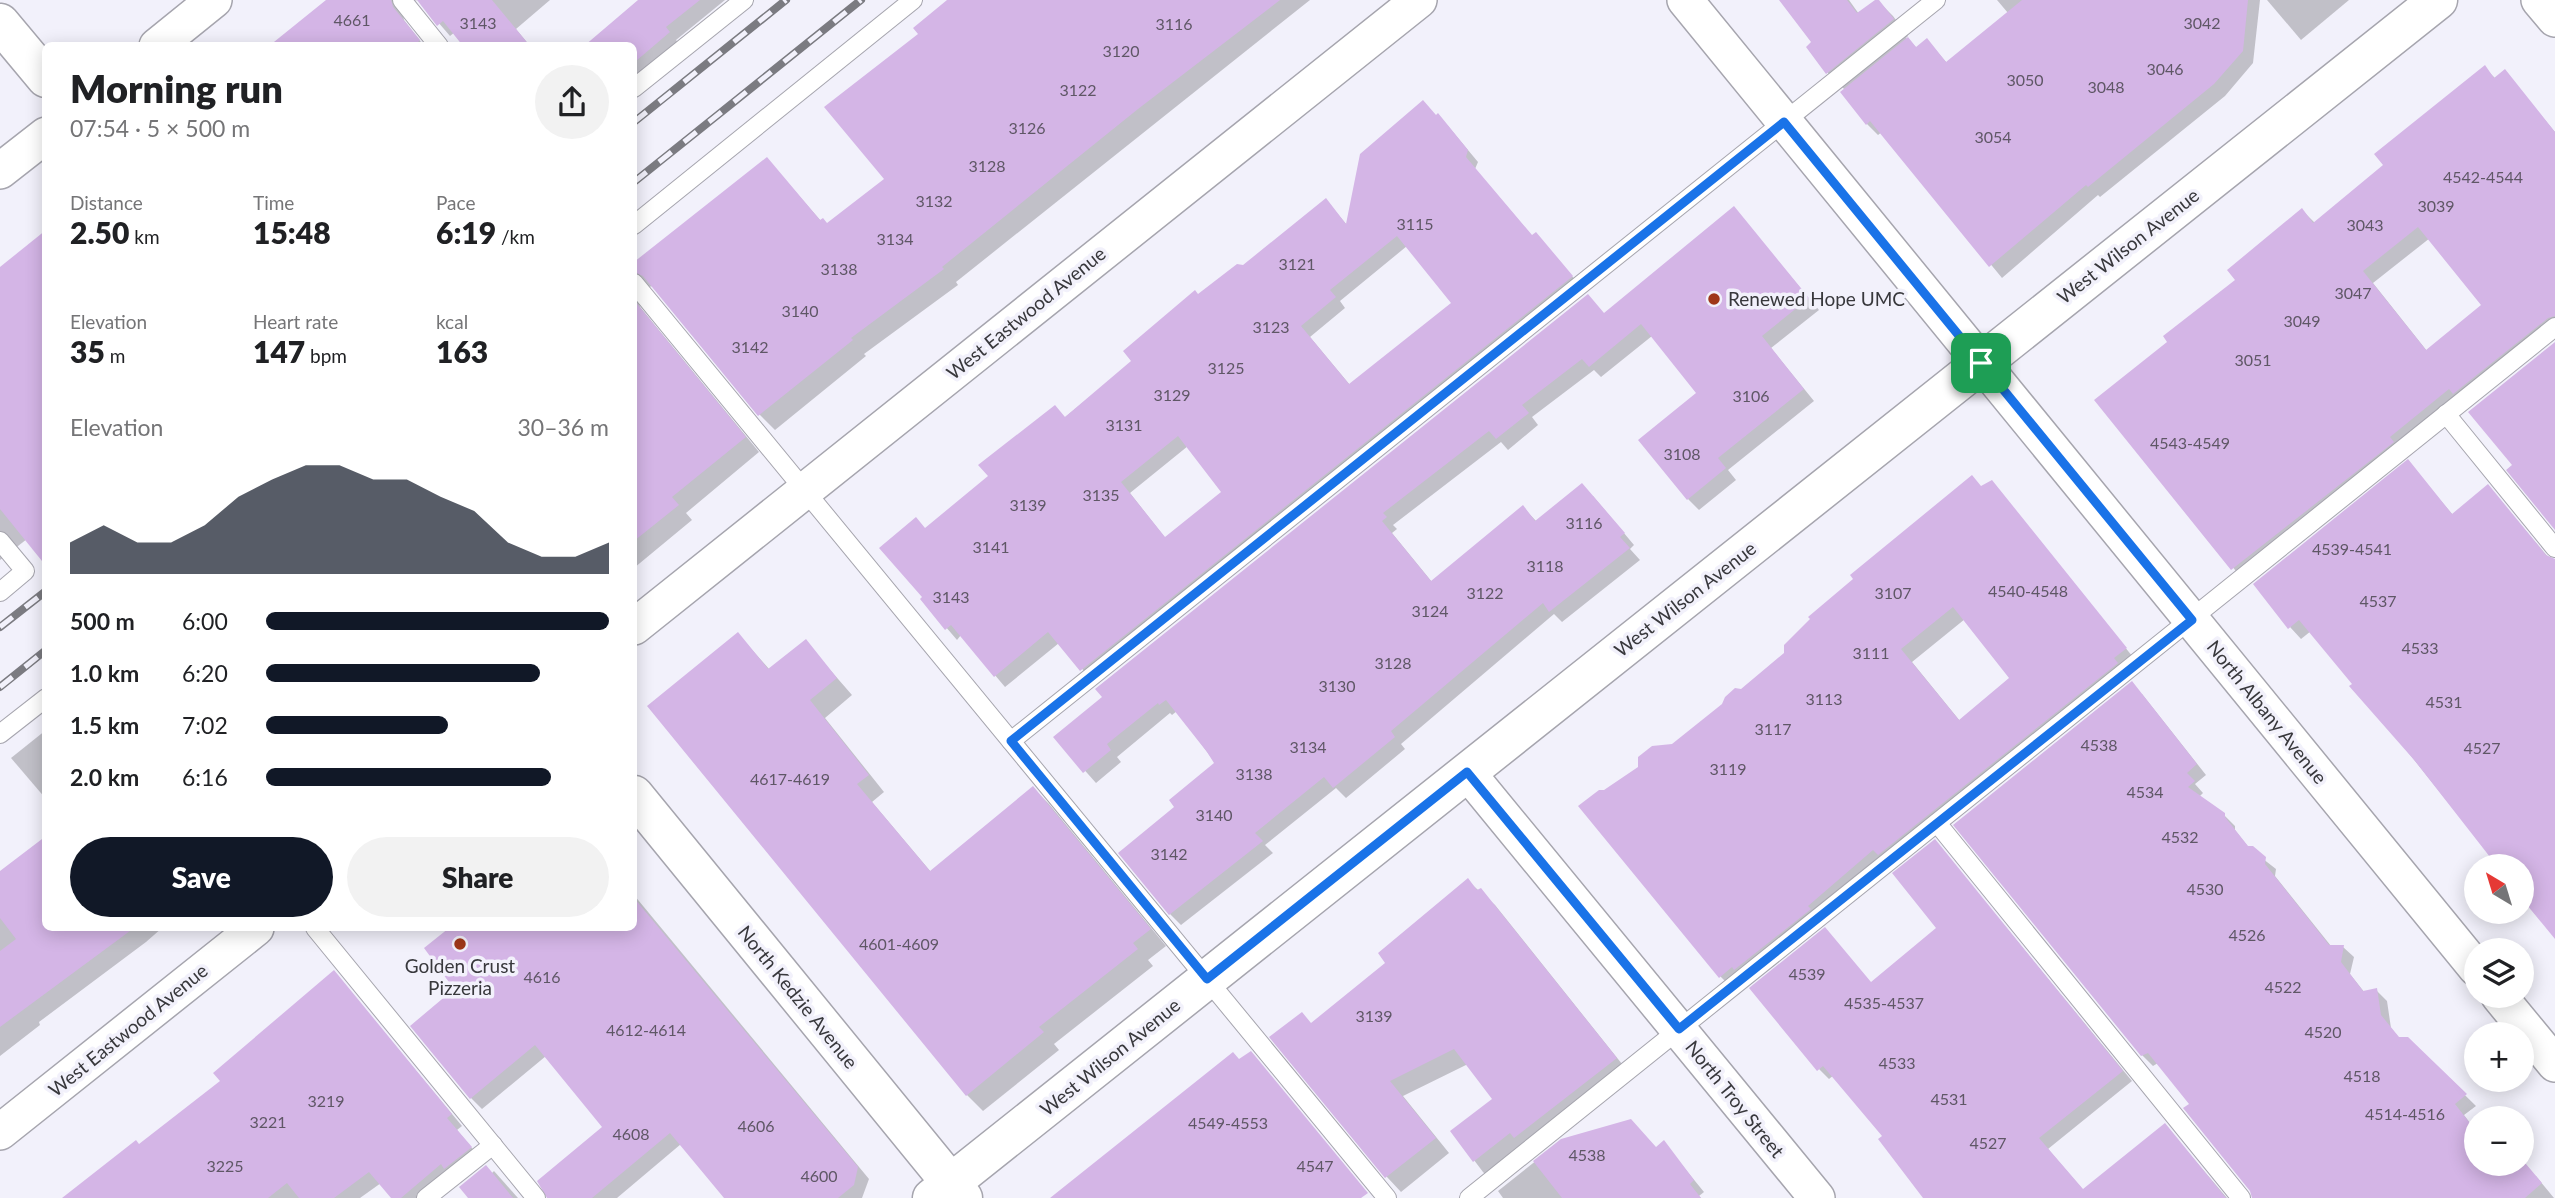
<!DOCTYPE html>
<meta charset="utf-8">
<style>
:root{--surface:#fff;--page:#f2f2f2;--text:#202124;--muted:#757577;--accent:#111827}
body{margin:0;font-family:Lato,sans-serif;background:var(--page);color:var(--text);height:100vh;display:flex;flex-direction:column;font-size:26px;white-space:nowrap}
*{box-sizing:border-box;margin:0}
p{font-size:23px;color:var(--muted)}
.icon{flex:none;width:38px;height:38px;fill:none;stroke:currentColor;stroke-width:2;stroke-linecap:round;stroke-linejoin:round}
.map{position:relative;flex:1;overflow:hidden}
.sheet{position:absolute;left:42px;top:42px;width:595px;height:889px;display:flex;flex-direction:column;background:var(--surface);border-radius:10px;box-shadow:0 4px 18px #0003}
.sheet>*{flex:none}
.needle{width:46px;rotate:322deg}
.controls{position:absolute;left:2464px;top:854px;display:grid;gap:14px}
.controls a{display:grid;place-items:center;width:70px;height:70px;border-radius:50%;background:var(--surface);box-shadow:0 4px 18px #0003;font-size:35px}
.pin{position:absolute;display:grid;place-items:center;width:60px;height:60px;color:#fff;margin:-30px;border-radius:14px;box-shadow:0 4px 10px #0006}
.round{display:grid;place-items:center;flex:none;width:74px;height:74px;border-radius:37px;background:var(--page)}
.head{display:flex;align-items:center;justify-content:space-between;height:119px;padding:0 28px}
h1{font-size:38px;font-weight:800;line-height:52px}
.stats{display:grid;grid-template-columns:repeat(3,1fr);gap:10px;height:119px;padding:7px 28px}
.stats div{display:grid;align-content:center}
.stats b{font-size:30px;font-weight:800}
.stats small{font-size:19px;font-weight:400}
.stats p{font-size:19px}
.chart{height:196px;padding:14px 28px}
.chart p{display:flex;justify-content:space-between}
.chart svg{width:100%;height:126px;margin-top:7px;fill:var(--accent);opacity:.7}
.primary-button{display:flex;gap:14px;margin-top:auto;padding:14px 28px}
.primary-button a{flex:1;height:80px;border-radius:42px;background:var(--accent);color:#fff;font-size:28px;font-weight:800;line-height:80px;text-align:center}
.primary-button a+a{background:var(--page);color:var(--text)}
ul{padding:0 28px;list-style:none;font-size:23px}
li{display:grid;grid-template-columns:112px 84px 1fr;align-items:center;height:52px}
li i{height:18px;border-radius:9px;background:var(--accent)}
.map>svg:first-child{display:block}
.shadow{fill:#0003;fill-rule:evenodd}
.building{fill:#d4b5e6;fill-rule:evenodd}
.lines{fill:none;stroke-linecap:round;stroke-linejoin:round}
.lane-casing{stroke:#a6a5ae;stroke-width:20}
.street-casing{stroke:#a6a5ae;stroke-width:38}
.secondary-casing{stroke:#a6a5ae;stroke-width:41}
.lane{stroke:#fff;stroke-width:18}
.street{stroke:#fff;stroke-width:35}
.secondary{stroke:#fff;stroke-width:38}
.rail-casing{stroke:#7b7b81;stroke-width:8}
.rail{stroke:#f2f1fb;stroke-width:5;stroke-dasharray:16;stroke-linecap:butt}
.route-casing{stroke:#fff;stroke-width:14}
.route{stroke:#1a73e8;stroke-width:9}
.poi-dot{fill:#9f3719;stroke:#f2f1fb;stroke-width:2.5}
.labels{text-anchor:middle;stroke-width:7;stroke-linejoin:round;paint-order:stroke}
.number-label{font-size:16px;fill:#5f5766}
.street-label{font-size:19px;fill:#38383c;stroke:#f2f1fb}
.poi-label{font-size:19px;fill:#38383c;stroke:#f2f1fb;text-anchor:start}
</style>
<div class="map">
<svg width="2555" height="1198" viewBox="0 0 2555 1198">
<rect width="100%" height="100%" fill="#f2f1fb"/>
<g class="shadow">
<polygon points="328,0 418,0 407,2 402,9 404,20 424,46 272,46"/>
<polygon points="419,0 550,0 516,29 530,46 466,46 455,32 450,36"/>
<polygon points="641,0 725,0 676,40 680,45 634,79 634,46"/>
<polygon points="959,0 1310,0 956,282 958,285 864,354 866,356 775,430 760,415 654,286 642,288 637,295 640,307 759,452 686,513 692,520 634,568 634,264 767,159 821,221 828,225 887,179 920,34"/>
<polygon points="1781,0 1849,0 1859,14 1877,0 1893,16 1908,36 1906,38 1917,48 1927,40 1947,63 2008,13 1997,0 2260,0 2253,63 2225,96 2100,197 2098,195 2002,278 1882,132 1878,135 1867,124 1845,90 1827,72 1814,43"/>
<polygon points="2267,0 2349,0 2301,40"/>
<path d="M2484,67l12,12 9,-7 50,60v201l-311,248 -147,-181 73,-58 67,-62 65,-70 13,13 71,-58zM2430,238l54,67 -57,46 -54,-68z"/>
<path d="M1437,117l11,9 30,36 -3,7 58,68 13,8 36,43 -490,392 -33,-37 -54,44 -44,-52 -4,5 -35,-41 2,-2 2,-67 208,-169 64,-65 45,-29 83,-67 21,25zM1407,246l46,57 -103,82 -40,-48 35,-29 -5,-7zM1188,446l35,46 -57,47 -36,-46z"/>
<polygon points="1734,209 1819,310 1771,348 1814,401 1728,470 1736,480 1699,510 1688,499 1699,393 1652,336 1601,377 1594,370 1532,417 1538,425 1508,450 1501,442 1393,525 1397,529 1392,533 1432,582 1523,507 1537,522 1593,496 1634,545 1630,549 1640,560 1562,622 1554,614 1401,744 1405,749 1346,798 1336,788 1265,845 1273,853 1181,925 1170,914 1216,764 1177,711 1172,715 1170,713 1117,757 1121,762 1096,783 1056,738 1604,314"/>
<polygon points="0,269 27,539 0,560"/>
<polygon points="2408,462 2453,515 2488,486 2549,558 2555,561 2555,932 2522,893 2522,866 2499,866 2311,631 2301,639 2290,627"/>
<path d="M1992,483l145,179 -404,327 -13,-13 -116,-184 69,-46 68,-55 241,-203zM1965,619l47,60 -52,42 -48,-59z"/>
<polygon points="738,634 770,670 805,641 852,695 825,718 884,792 872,802 931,872 1033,788 1049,804 1166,946 1148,960 1153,966 1054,1044 1059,1050 983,1111 967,1095"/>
<polygon points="2142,694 2206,775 2195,784 2203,793 2199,797 2224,815 2235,826 2235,830 2249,848 2276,869 2275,876 2331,946 2343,947 2354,957 2350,974 2365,993 2376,990 2387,1001 2391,1028 2400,1039 2408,1039 2476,1106 2464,1115 2476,1131 2476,1164 2502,1164 2513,1176 2536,1176 2554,1198 2259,1198 2191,1104 2158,1063 2153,1066 2142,1055"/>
<polygon points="46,730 46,799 11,758"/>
<polygon points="1935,841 2132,1081 2048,1149 2084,1191 2165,1125 2227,1198 1926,1198 1885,1136 1834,1075 1829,1079 1819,1069 1871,983 1939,929"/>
<polygon points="0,873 46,928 162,928 146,942 39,1022 40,1025 0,1056"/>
<polygon points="1468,881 1495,905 1630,1074 1513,1165 1518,1170 1498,1187 1483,1172 1452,1131 1494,1099 1468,1064 1403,1096 1449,1153 1401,1192 1387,1177 1272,1037 1312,1025 1388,964"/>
<polygon points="634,895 869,1179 862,1198 727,1198 681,1144 617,1198 549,1198 604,1128 546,1056 482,1109 471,1098 456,989 426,949 451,928 634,928"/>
<polygon points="334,972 462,1126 457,1130 481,1159 425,1198 393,1198 381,1183 360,1198 64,1198 139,1146 222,1082"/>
<polygon points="1561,1141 1656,1149 1664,1143 1704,1192 1699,1196 1701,1198 1503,1198 1498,1191"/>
<polygon points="494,1171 518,1198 470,1198 492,1173"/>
</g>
<g class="building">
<polygon points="326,0 391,0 393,7 420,40 414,46 269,46"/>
<polygon points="417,0 492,0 530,46 463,46 443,21 437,26"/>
<polygon points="638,0 700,0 666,27 670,32 636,61 634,58 634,46 584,46"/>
<polygon points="947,0 1280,0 1138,109 942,267 944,269 851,338 853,340 758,416 643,276 634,272 634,262 767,157 820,220 823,218 827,223 884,179 824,107 918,34 913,28"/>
<polygon points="1779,0 1847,0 1857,13 1875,0 1879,0 1894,19 1826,74 1806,47 1811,42"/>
<polygon points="2022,0 2248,0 2243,51 2214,84 2088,187 2086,185 1989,267 1870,121 1866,125 1840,92 1908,37 1916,47 1927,38 1946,62"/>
<path d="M2485,65l9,13 11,-9 50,63v184l-7,2 -95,76 -4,-5 -59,48 4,5 -163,128 -137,-170 73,-58 -4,-6 72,-56 -8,-10 75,-62 11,15 70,-58 -9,-11zM2418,227l63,78 -55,45 -63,-79z"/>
<path d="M1423,100l13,15 2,-2 30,37 -2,7 66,78 4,-3 37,44 -493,395 -32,-39 -54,45 -43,-52 -6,5 -25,-31 2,-2 -43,-49 37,-31 9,11 63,-52 -10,-11 77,-60 10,12 66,-56 -8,-10 72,-61 3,4 39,-30 6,1 83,-67 20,26 14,-70zM1397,236l54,67 -102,81 -48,-58 35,-29 -6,-7zM1178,436l43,56 -56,45 -44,-55z"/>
<polygon points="1734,206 1809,298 1762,336 1804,389 1718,458 1726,468 1687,500 1638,440 1696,393 1641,324 1589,367 1582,359 1522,405 1529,413 1496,439 1489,431 1383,513 1387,517 1382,521 1431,581 1523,505 1535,521 1582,483 1625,533 1620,537 1630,548 1549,612 1543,603 1391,731 1395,737 1333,788 1324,777 1255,833 1263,841 1169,915 1118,853 1174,807 1169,800 1214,763 1207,752 1166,700 1159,705 1158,703 1107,744 1111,750 1083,773 1053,737 1102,697 1095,689 1588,294 1604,313"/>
<polygon points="46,230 46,566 0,509 0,267"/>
<polygon points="634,300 746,437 672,497 679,505 634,541"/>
<polygon points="2555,342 2555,530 2506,470 2512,465 2468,412"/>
<polygon points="2408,459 2452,514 2488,484 2546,555 2555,559 2555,939 2522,899 2522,866 2497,866 2415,761 2349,686 2352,684 2299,620 2288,629 2253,584"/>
<path d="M1972,475l9,11 11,-6 135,168 -13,10 4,5 -240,192 -5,-5 -65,56 3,3 -77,61 -2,-3 -13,11 -141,-172 21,-16h5l34,-23v-10l14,-11 20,-2 50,-40 3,-7 10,-9 6,1 43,-36v-8l26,-26 -2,-2 45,-38 -3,-4zM1953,607l56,71 -50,42 -58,-71z"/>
<polygon points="738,632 768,669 806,639 837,678 810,700 869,775 857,784 930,871 1033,786 1151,929 1133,943 1138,949 1039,1027 1044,1032 966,1096 647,706"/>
<polygon points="2132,681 2197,764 2187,773 2195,781 2188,787 2225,813 2225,817 2248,846 2253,846 2266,857 2265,864 2329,945 2344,945 2341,962 2363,991 2377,988 2381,1015 2399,1037 2408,1037 2467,1094 2455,1104 2476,1131 2476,1164 2526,1164 2542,1183 2525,1198 2252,1198 2250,1191 2183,1108 2189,1104 2148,1053 2141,1056 1953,825"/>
<polygon points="46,836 46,928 134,928 0,1027 0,951 16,939 0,918 0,871"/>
<polygon points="1935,839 2123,1071 2039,1138 2083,1189 2165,1123 2226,1198 1923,1198 1878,1139 1882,1136 1823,1066 1817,1071 1749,988 1825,927 1871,982 1936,928 1892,873"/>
<polygon points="1468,878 1477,890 1481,888 1617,1058 1514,1138 1510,1133 1473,1162 1450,1131 1492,1099 1454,1049 1390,1081 1436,1138 1385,1178 1269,1037 1302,1012 1311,1023 1385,963 1378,953"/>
<polygon points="634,898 858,1167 854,1185 838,1198 724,1198 670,1133 592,1198 547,1198 537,1181 602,1127 535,1045 470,1099 410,1026 454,989 424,948 449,928 634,928"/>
<polygon points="334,970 452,1114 447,1118 472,1147 444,1169 441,1164 401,1198 391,1198 369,1172 334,1198 299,1198 287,1183 268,1198 62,1198 136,1140 139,1144 220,1081 213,1073"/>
<polygon points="1251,1051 1368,1193 1361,1198 1050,1198 1233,1052 1239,1059"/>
<polygon points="1631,1119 1656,1147 1664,1140 1694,1180 1690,1184 1701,1198 1562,1198 1533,1161 1561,1139"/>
<polygon points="486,1165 513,1198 468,1198 459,1187"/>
</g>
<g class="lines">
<g class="lane-casing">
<g id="lane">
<polyline points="402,0 439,46"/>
<polyline points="634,88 744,0"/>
<polyline points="634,225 913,0"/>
<polyline points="634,283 1387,1198"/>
<polyline points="2446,414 2555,548"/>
<polyline points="0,541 25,571 0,592"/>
<polyline points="0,734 46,698"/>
<polyline points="1011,741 1936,0"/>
<polyline points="1937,823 2241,1198"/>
<polyline points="315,928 536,1198"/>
<polyline points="426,1198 493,1145"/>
<polyline points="1469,1198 2555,327"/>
</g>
</g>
<g class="street-casing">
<g id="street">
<polyline points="1685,0 2476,968"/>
<polyline points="2539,0 2555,19"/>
<polyline points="157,46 214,0"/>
<polyline points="0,171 46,135"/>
<polyline points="634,627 1419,0"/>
<polyline points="1467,772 1817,1198"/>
<polyline points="2499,996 2555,1064"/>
<polyline points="0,1132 256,928"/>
</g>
</g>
<g class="secondary-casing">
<g id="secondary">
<polyline points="0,23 46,78"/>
<polyline points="634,795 963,1198"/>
<polyline points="932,1198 2438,0"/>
</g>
</g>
<use href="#lane" class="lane"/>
<use href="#street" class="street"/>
<use href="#secondary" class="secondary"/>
<g class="rail-casing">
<g id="rail">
<polyline points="634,122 786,0"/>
<polyline points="634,182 861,0"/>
<polyline points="0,627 46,591"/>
<polyline points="0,687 46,650"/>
</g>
</g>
<use href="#rail" class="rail"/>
</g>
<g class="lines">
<g class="route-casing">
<polygon id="route" points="1784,122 2192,620 1679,1029 1467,772 1207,979 1011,741"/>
</g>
<use href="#route" class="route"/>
</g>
<g class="poi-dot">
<circle cx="1714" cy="299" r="7"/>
<circle cx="460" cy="944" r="7"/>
</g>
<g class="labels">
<g class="number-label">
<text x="352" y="26">4661</text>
<text x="478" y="29">3143</text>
<text x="2202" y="29">3042</text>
<text x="1174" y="30">3116</text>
<text x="1121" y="57">3120</text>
<text x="2165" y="75">3046</text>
<text x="2025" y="86">3050</text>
<text x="2106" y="93">3048</text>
<text x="1078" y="96">3122</text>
<text x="1027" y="134">3126</text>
<text x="1993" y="143">3054</text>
<text x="987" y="172">3128</text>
<text x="2483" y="183">4542-4544</text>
<text x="934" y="207">3132</text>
<text x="2436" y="212">3039</text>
<text x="1415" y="230">3115</text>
<text x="2365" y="231">3043</text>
<text x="895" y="245">3134</text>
<text x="1297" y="270">3121</text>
<text x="839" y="275">3138</text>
<text x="2353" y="299">3047</text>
<text x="800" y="317">3140</text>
<text x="2302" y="327">3049</text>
<text x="1271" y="333">3123</text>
<text x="750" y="353">3142</text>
<text x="2253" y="366">3051</text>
<text x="1226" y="374">3125</text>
<text x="1172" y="401">3129</text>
<text x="1751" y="402">3106</text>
<text x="1124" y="431">3131</text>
<text x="2190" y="449">4543-4549</text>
<text x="1682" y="460">3108</text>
<text x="1101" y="501">3135</text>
<text x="1028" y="511">3139</text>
<text x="1584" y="529">3116</text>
<text x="991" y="553">3141</text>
<text x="2352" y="555">4539-4541</text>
<text x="1545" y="572">3118</text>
<text x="2028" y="597">4540-4548</text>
<text x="1485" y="599">3122</text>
<text x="1893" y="599">3107</text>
<text x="951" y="603">3143</text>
<text x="2378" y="607">4537</text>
<text x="1430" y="617">3124</text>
<text x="2420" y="654">4533</text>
<text x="1871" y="659">3111</text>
<text x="1393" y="669">3128</text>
<text x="1337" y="692">3130</text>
<text x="1824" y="705">3113</text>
<text x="2444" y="708">4531</text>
<text x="1773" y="735">3117</text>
<text x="2099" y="751">4538</text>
<text x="1308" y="753">3134</text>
<text x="2482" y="754">4527</text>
<text x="1728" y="775">3119</text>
<text x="1254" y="780">3138</text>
<text x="790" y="785">4617-4619</text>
<text x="2145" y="798">4534</text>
<text x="1214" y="821">3140</text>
<text x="2180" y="843">4532</text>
<text x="1169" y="860">3142</text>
<text x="2205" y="895">4530</text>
<text x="2247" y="941">4526</text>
<text x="899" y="950">4601-4609</text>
<text x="1807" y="980">4539</text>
<text x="542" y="983">4616</text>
<text x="2283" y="993">4522</text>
<text x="1884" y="1009">4535-4537</text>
<text x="1374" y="1022">3139</text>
<text x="646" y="1036">4612-4614</text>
<text x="2323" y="1038">4520</text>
<text x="1897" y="1069">4533</text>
<text x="2362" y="1082">4518</text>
<text x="1949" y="1105">4531</text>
<text x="326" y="1107">3219</text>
<text x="2405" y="1120">4514-4516</text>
<text x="268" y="1128">3221</text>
<text x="1228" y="1129">4549-4553</text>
<text x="756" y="1132">4606</text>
<text x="631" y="1140">4608</text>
<text x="1988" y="1149">4527</text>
<text x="1587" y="1161">4538</text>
<text x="225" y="1172">3225</text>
<text x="1315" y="1172">4547</text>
<text x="819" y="1182">4600</text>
</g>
<g class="street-label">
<text transform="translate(2128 246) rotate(-38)" y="7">West Wilson Avenue</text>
<text transform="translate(1026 313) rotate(-39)" y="7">West Eastwood Avenue</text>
<text transform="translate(1685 599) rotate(-38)" y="7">West Wilson Avenue</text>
<text transform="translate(2267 712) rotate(51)" y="7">North Albany Avenue</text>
<text transform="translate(798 997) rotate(51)" y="7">North Kedzie Avenue</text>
<text transform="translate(128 1030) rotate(-39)" y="7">West Eastwood Avenue</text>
<text transform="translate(1110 1057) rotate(-39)" y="7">West Wilson Avenue</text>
<text transform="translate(1735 1099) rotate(51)" y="7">North Troy Street</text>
</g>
<g class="poi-label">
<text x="1728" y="306">Renewed Hope UMC</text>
<text x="460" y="973" text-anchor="middle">Golden Crust<tspan x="460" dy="22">Pizzeria</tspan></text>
</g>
</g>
</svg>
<div class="controls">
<a><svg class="needle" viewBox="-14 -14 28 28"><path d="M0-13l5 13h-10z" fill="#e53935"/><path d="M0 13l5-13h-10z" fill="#757577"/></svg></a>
<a><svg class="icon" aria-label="layers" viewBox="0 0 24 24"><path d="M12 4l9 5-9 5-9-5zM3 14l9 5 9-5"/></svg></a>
<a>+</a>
<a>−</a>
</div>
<div class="pin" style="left:1981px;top:363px;background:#1e9e55"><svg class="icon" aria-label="arrive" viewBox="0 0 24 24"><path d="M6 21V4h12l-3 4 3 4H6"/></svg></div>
<section class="sheet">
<div class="head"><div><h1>Morning run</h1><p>07:54 · 5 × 500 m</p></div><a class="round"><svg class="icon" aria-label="share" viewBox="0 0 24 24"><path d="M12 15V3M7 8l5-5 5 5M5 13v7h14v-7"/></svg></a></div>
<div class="stats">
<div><p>Distance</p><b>2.50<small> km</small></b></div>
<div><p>Time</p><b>15:48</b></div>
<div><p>Pace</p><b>6:19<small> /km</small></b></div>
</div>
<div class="stats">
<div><p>Elevation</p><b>35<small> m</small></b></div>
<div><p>Heart rate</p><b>147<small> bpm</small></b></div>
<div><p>kcal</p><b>163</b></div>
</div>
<div class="chart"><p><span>Elevation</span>30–36 m</p>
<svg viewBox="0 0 160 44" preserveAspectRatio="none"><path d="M0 44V33L10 27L20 33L30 33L40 27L50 17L60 11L70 6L80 6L90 11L100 11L110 17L120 22L130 33L140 38L150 38L160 33V44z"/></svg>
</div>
<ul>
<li><b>500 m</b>6:00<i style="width:100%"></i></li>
<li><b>1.0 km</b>6:20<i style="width:80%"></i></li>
<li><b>1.5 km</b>7:02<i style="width:53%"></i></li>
<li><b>2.0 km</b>6:16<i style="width:83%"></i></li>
</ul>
<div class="primary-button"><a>Save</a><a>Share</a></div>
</section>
</div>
